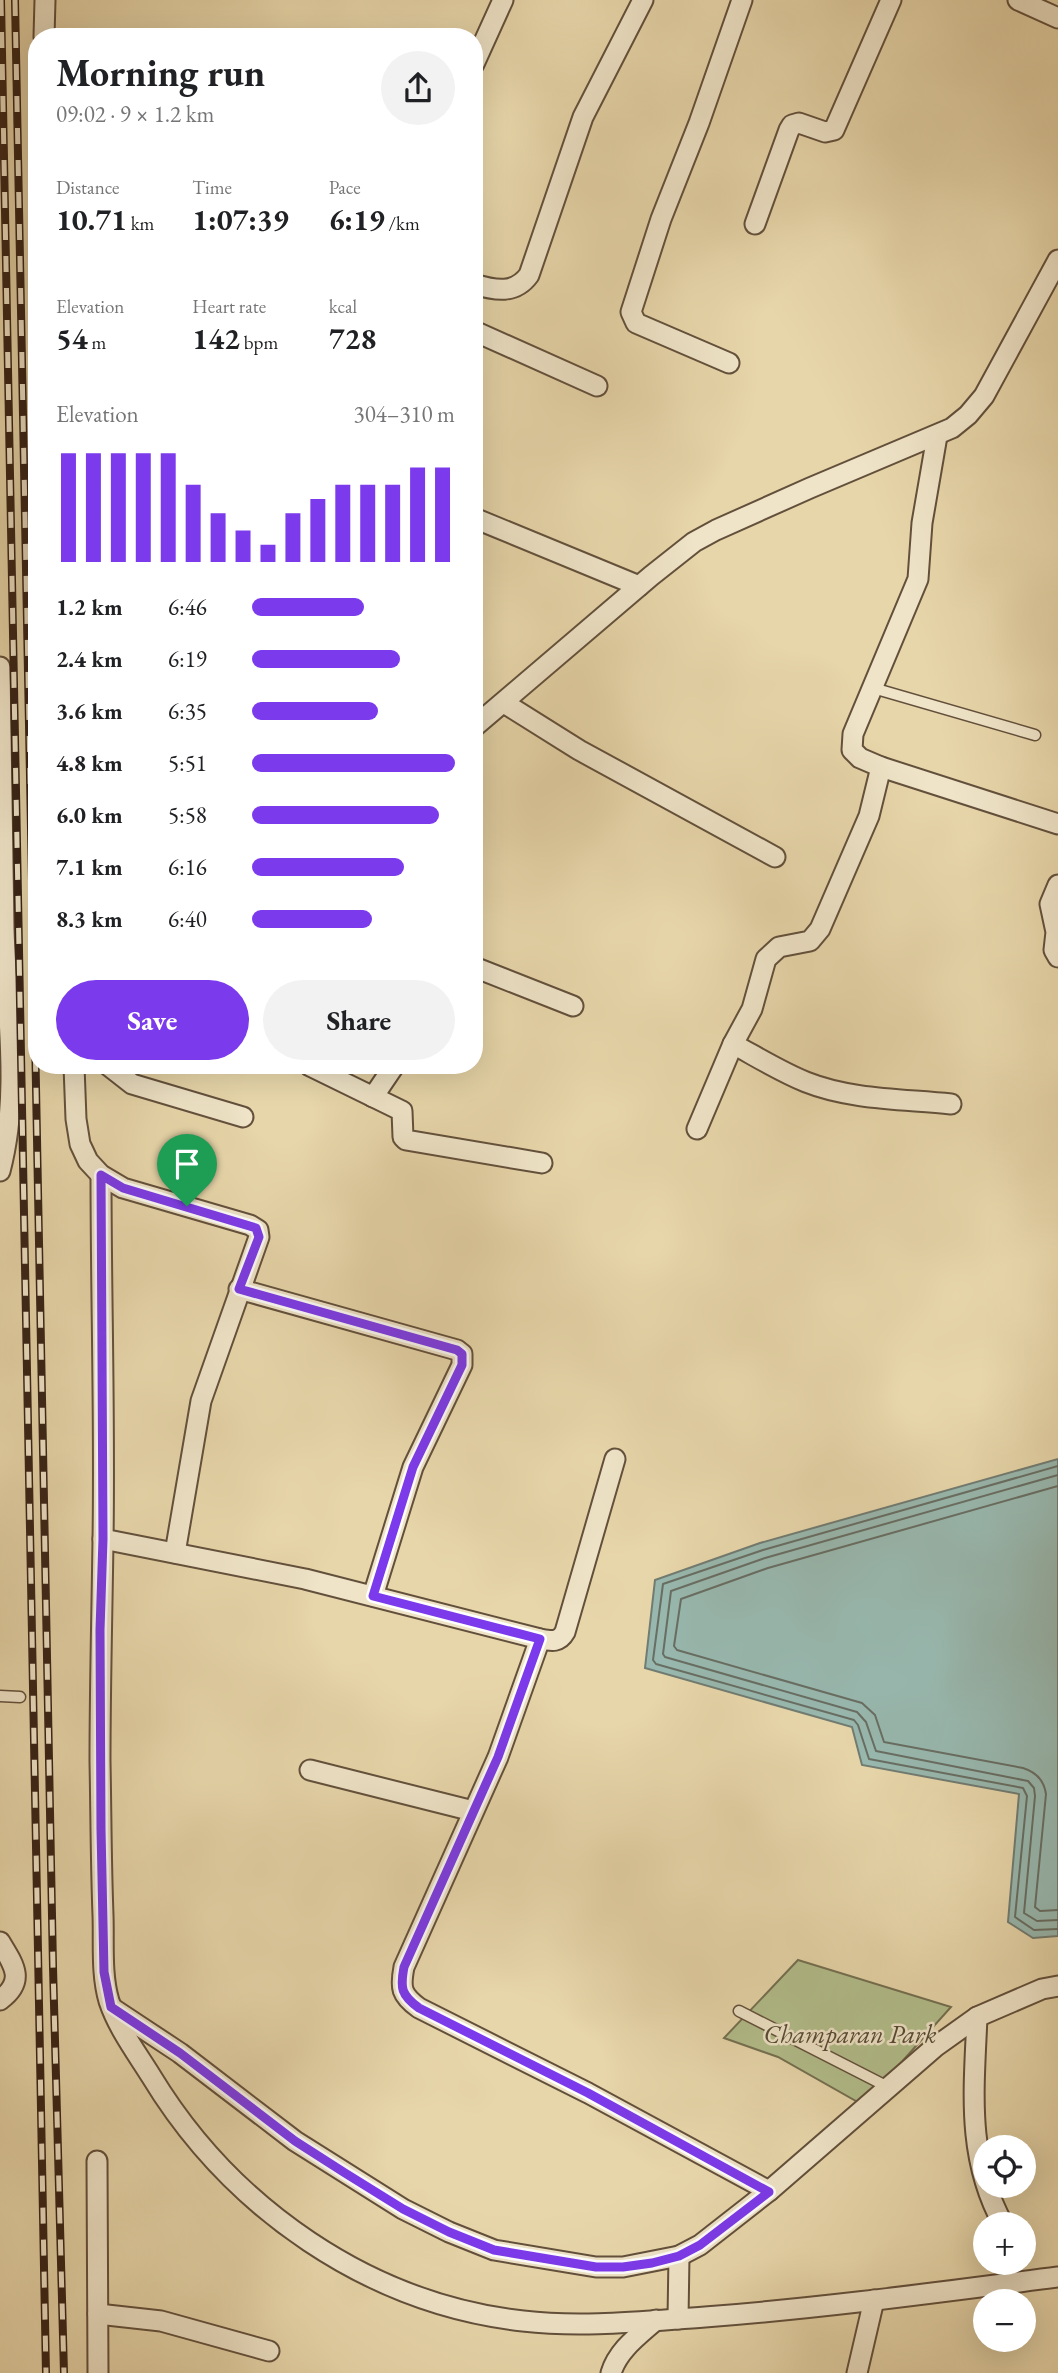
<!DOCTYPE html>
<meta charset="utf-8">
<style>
:root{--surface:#fff;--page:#f2f2f2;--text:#202124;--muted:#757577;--accent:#7c3aed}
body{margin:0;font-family:"EB Garamond",serif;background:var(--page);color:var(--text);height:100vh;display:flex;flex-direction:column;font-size:26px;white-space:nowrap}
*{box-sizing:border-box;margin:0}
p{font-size:23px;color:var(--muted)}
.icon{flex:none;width:38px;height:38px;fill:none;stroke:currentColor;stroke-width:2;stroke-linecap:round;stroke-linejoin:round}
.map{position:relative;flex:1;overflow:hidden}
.panel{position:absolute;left:28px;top:28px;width:455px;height:1046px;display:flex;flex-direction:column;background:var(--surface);border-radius:28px;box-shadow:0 7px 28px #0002}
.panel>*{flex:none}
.tools{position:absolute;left:973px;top:2135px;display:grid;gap:14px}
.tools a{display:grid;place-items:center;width:63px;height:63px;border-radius:50%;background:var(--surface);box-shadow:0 7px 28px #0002;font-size:35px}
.pin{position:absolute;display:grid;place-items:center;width:60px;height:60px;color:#fff;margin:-72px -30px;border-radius:50% 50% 50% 0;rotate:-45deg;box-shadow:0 0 7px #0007}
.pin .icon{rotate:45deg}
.round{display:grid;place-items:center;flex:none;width:74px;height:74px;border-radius:37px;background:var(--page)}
.head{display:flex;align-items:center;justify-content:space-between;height:119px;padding:0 28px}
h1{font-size:38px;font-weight:700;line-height:52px}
.stats{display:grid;grid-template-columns:repeat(3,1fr);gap:10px;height:119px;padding:7px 28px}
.stats div{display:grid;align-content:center}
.stats b{font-size:30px;font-weight:700}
.stats small{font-size:19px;font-weight:400}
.stats p{font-size:19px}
.chart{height:196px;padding:14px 28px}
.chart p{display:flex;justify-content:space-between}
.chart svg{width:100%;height:126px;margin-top:7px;stroke:var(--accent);stroke-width:6}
.action{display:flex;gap:14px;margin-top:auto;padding:14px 28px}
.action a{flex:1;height:80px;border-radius:42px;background:var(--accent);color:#fff;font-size:28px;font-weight:700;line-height:80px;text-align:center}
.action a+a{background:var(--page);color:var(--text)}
ul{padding:0 28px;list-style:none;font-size:23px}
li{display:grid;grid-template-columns:112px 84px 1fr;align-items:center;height:52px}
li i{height:18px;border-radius:9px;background:var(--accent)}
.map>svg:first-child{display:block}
.green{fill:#b2be8b;stroke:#747051;stroke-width:2}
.water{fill:#98b8af;stroke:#717c72;stroke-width:2}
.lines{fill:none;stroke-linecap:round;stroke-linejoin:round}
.shore{stroke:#686e63;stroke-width:2}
.service-casing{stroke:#63503c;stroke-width:13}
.minor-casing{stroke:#63503c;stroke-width:23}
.service{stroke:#efe4c8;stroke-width:10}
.minor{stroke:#efe4c8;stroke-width:19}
.rail-casing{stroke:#372317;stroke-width:8}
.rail{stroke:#efe4c8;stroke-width:5;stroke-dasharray:16;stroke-linecap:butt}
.route-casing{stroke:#fff;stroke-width:14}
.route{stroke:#7c3aed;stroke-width:9}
.labels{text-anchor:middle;stroke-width:5;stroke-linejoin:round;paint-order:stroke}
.park-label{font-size:26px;font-style:italic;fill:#564a34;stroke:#efe4c8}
</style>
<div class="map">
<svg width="1058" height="2373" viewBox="0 0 1058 2373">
<rect width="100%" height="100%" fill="#e7d6aa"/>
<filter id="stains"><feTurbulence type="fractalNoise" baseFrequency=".00286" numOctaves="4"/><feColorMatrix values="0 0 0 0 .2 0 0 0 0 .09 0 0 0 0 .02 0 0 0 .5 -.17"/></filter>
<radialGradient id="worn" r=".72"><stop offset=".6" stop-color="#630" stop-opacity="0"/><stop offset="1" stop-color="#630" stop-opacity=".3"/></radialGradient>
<polygon class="green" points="798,1960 951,2007 863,2105 778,2057 724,2038"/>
<polygon class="water" points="1058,1459 1058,1936 1033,1938 1008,1922 1019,1794 862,1765 852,1727 645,1668 655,1580 760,1543"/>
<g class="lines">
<g class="shore">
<polyline points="1058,1466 763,1550 663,1584 653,1660 656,1664 854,1720 858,1725 869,1759 1023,1788 1027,1796 1015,1917 1034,1930 1058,1929"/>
<polyline points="1058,1475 765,1558 671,1591 663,1654 665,1657 857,1712 866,1722 876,1751 1028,1781 1034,1788 1035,1796 1024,1913 1037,1921 1058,1920"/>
<path d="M1058,1486l-290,82 -87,31 -7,47 3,4 185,53 13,12 9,27 139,26c13,4 21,12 23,26l-11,113 5,4 18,-1"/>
</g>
<g class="service-casing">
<g id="service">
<polyline points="873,688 1035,735"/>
<polyline points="0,1696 20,1697"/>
<polyline points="739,2011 888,2087"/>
</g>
</g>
<g class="minor-casing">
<g id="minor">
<polyline points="1018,0 1058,18"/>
<polyline points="44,37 45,0"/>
<polyline points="474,64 503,0"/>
<polyline points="755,224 789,130 792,125 799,123 825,132 834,130 891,0"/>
<path d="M474,284c22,7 41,10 55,-9l54,-158 60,-117"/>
<polyline points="474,331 597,386"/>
<polyline points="729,363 636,323 631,312 661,219 699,123 742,0"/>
<polyline points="937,436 922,523 918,579 853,734 852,750 860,758 881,767 1058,824"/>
<polyline points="474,518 639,586"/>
<path d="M0,667c2,87 2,174 4,261 2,79 17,164 -4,243"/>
<polyline points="504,703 579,750 775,857"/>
<polyline points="474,727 651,576 694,542 716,530 810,488 952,428 968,415 984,396 1058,260"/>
<polyline points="1058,885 1050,904 1056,932 1054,950 1058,957"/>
<polyline points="474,967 573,1006"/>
<path d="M733,1044c24,13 48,28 73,38 45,18 98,17 145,22"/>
<polyline points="74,1066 76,1119 80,1144 88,1161 101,1175 123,1188 250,1225 258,1230 259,1237 201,1401 175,1553"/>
<polyline points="109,1066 132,1084 243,1117"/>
<polyline points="310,1066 402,1111 403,1137 406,1140 542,1163"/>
<polyline points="373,1097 394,1066"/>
<polyline points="697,1129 733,1044 752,1009 766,959 779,947 810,941 820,929 869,816 881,767"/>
<path d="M101,1175c0,122 4,244 2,365 -1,74 -3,148 -3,221 1,51 1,103 3,154 1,28 -2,59 6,86 9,27 27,51 42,75 80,132 218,228 372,245 60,7 122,0 182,-4 118,-9 236,-25 353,-40"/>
<polyline points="239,1289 457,1350 462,1354 462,1365 413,1467 373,1596"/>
<path d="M103,1539l202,40 235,60c11,2 19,4 25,-7l50,-173"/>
<path d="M540,1639l-42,118 -94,210c-4,21 -3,28 15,41l169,85 181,98"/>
<polyline points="310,1770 473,1811"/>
<path d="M0,1942c14,23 26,39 0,58"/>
<polyline points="112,2008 180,2053 295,2141 403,2209 449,2232 494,2250 596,2267 623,2267 679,2256 700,2245 769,2191 935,2047 977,2017 1042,1989 1058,1986"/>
<path d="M977,2017c-3,73 -11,140 26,207"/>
<polyline points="97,2161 98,2373"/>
<polyline points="98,2314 161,2321 269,2351"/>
<polyline points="678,2319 679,2256"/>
<path d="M611,2373c7,-23 27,-37 45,-53"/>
<polyline points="857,2373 874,2300"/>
</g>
</g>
<use href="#service" class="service"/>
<use href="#minor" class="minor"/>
<g class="rail-casing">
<g id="rail">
<polyline points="1,0 46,2373"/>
<polyline points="15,0 53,1967 64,2373"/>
</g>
</g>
<use href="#rail" class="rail"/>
</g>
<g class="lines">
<g class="route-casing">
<path id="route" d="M101,1175l22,13 133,40 3,9 -20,52 218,61 5,4v11l-49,102 -40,129 167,43 -42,118 -94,210c-4,21 -3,28 15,41l169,85 181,99 -69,53 -21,11 -27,7 -29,4h-27l-102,-17 -45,-18 -46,-23 -58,-36 -50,-32 -115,-88 -69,-46 -7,-35 -3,-143 -1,-199 3,-91z"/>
</g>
<use href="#route" class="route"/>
</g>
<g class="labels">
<g class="park-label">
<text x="850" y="2043">Champaran Park</text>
</g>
</g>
<rect width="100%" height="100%" filter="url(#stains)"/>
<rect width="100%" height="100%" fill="url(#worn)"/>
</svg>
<div class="tools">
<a><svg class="icon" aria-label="locate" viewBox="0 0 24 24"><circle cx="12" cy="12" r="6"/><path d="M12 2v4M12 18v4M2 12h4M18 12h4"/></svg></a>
<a>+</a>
<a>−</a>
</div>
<div class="pin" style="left:187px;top:1206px;background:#1e9e55"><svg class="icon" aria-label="arrive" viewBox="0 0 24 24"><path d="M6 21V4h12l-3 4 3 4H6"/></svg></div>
<section class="panel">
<div class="head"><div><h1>Morning run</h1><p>09:02 · 9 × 1.2 km</p></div><a class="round"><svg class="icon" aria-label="share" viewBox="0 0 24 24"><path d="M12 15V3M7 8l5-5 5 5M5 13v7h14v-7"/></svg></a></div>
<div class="stats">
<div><p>Distance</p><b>10.71<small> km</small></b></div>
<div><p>Time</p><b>1:07:39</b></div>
<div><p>Pace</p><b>6:19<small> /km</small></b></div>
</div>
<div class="stats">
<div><p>Elevation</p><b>54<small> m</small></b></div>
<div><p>Heart rate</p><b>142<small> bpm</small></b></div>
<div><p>kcal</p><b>728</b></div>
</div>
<div class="chart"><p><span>Elevation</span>304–310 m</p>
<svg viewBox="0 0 160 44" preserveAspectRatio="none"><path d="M5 44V6M15 44V6M25 44V6M35 44V6M45 44V6M55 44V17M65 44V27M75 44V33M85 44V38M95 44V27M105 44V22M115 44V17M125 44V17M135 44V17M145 44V11M155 44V11"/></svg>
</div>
<ul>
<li><b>1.2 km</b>6:46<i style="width:55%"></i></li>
<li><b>2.4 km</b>6:19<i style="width:73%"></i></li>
<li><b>3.6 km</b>6:35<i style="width:62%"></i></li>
<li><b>4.8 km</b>5:51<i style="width:100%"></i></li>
<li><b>6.0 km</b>5:58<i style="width:92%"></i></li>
<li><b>7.1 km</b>6:16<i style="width:75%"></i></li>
<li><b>8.3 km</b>6:40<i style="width:59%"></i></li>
</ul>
<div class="action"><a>Save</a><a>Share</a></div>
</section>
</div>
